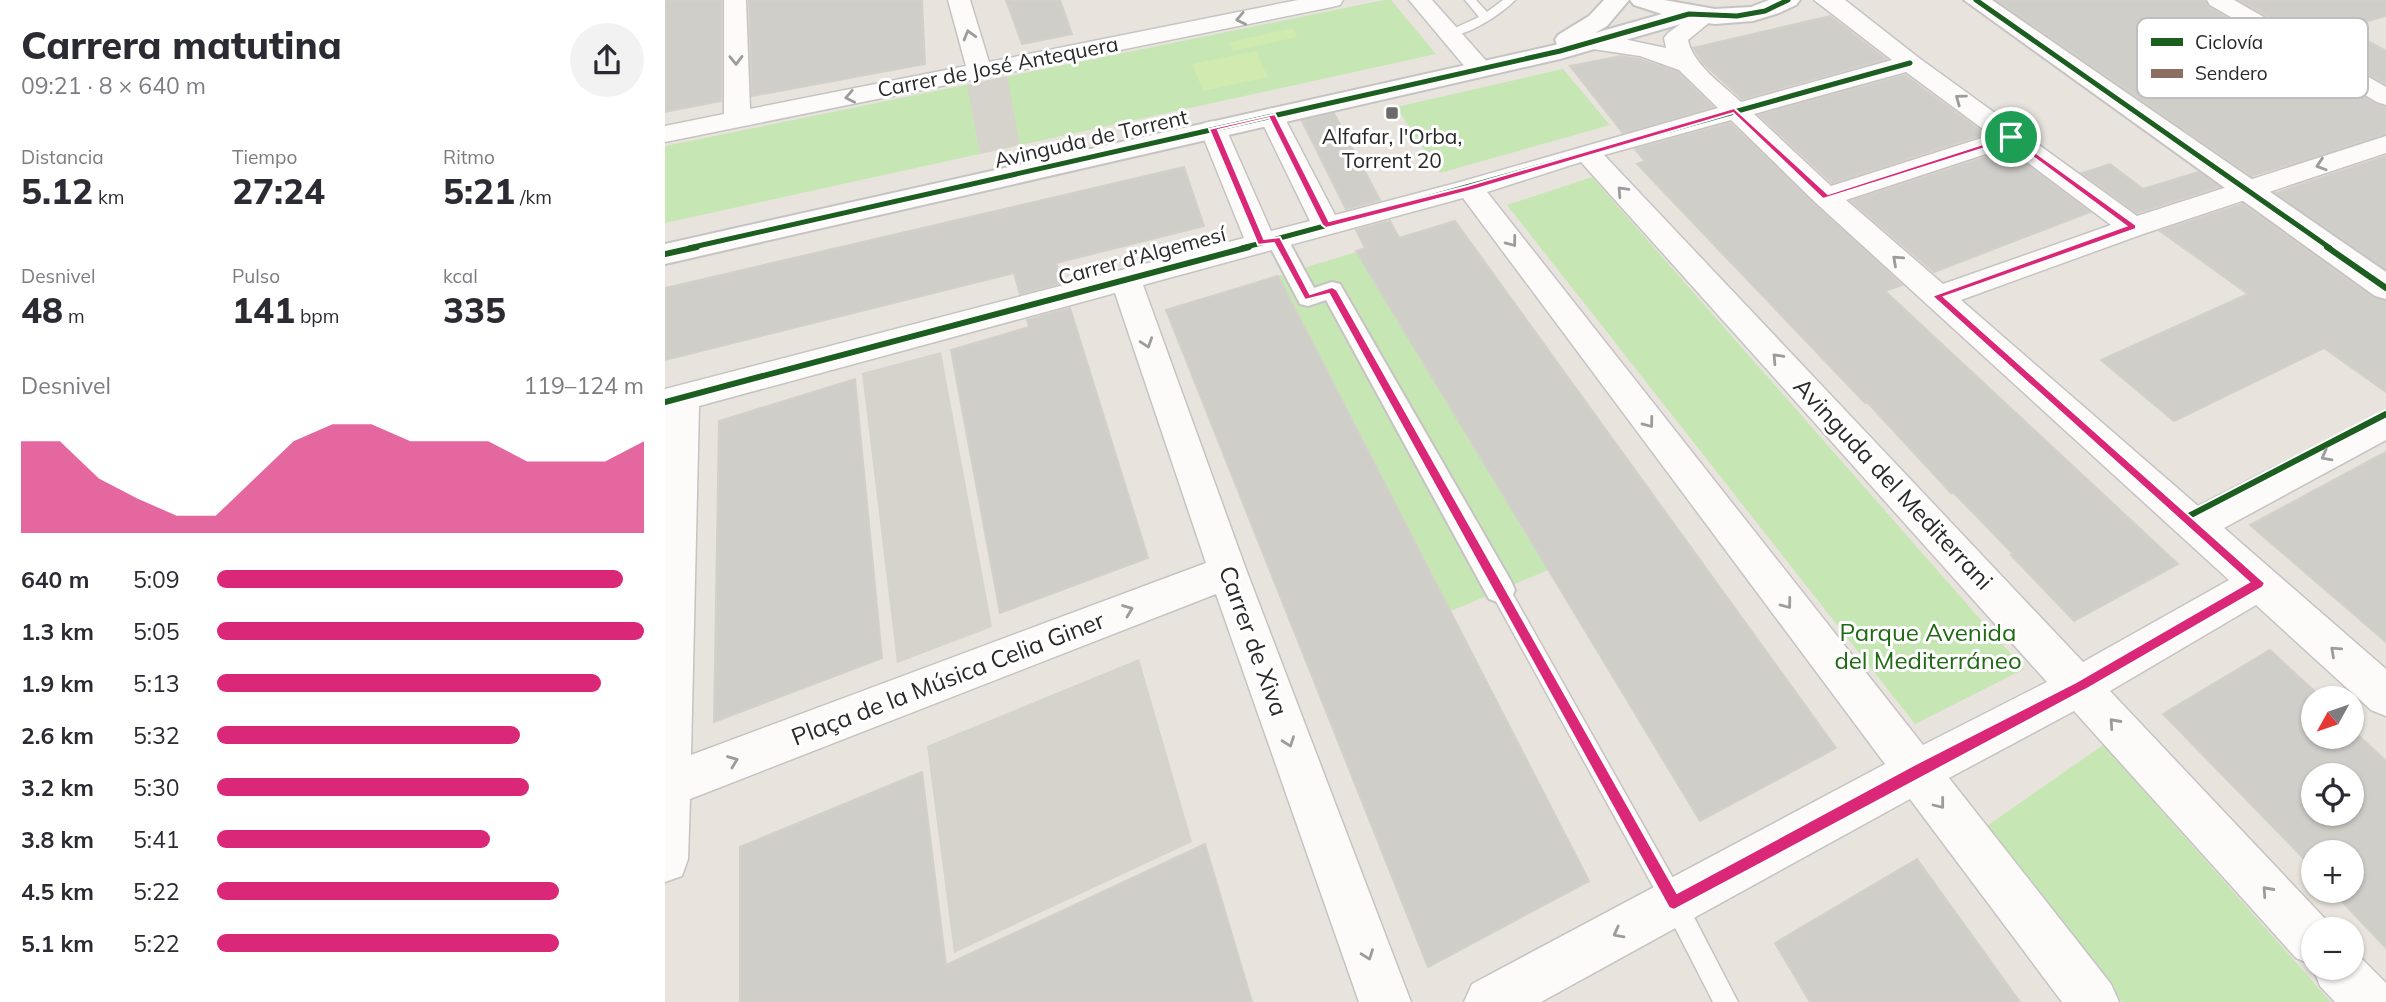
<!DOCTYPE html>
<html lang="es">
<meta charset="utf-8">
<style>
:root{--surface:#fff;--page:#f2f2f3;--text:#2b2b33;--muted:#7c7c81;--accent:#db2777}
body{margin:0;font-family:Mulish,sans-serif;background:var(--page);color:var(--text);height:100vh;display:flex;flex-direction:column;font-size:26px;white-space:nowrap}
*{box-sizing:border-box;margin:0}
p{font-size:23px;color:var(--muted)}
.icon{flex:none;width:38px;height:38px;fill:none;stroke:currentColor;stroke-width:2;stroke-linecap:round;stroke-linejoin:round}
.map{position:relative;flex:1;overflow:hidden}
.side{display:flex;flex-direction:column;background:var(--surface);width:665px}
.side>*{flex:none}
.needle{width:46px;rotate:230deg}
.controls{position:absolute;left:1636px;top:686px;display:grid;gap:14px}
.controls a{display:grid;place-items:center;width:63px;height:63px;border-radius:50%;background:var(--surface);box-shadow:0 2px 5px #0004;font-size:35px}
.pin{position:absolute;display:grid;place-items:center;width:60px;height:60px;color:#fff;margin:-30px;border:4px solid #fff;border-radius:50%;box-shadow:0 2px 7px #0007}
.round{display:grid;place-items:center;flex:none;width:74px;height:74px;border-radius:37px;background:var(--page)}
.head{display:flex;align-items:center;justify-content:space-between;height:119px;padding:0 21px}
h1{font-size:38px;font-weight:800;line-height:52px}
.stats{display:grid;grid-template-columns:repeat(3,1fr);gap:10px;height:119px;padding:7px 21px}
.stats div{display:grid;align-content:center}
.stats b{font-size:35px;font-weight:800}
.stats small{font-size:19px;font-weight:400}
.stats p{font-size:19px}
.chart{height:196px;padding:14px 21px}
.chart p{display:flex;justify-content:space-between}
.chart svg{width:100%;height:126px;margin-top:7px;fill:var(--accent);opacity:.7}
ul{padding:0 21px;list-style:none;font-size:23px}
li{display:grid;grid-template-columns:112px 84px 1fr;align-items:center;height:52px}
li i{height:18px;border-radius:9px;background:var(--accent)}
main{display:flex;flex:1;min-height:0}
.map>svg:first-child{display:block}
.green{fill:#c6e6b4}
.pitch{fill:#d1eab0}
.plaza{fill:#d6d2cc}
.building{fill:#d0cec9;stroke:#d3d0ca;stroke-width:2;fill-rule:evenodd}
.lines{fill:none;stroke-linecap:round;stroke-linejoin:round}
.service-casing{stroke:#c5c3c3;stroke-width:3}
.pedestrian-casing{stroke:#c5c3c3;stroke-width:4}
.minor-casing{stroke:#c5c3c3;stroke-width:3}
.tertiary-casing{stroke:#c5c3c3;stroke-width:4}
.service{fill:#fcfbfa;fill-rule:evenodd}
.pedestrian{fill:#fcfbfa;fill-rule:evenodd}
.minor{fill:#fcfbfa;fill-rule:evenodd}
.tertiary{fill:#fcfbfa;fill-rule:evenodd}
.quiet-far2{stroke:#8d6e63;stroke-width:3.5;stroke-dasharray:7 3.5;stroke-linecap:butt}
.quiet-far1{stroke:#8d6e63;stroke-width:5;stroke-dasharray:10 5;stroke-linecap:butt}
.quiet{stroke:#8d6e63;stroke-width:6;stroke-dasharray:13 6;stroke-linecap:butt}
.cycleway-far1-casing{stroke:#fff;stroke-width:9}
.cycleway-casing{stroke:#fff;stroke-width:10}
.cycleway-far1{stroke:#1b5e20;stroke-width:5}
.cycleway{stroke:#1b5e20;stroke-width:6}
.oneway{stroke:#9d9c9c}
.route{fill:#db2777;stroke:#fff;stroke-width:2;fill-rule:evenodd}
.poi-dot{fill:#6c6a68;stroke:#fff;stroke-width:2.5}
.labels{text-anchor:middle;stroke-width:6;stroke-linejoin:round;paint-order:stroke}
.far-street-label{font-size:21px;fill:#292929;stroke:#fff}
.far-poi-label{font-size:21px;fill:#292929;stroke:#fff}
.street-label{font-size:24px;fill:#292929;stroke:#fff}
.park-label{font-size:24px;fill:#216a15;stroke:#fff}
.key{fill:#fff;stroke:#bfbfbf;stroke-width:2}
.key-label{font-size:19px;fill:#292929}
</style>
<main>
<section class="side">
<div class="head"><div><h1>Carrera matutina</h1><p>09:21 · 8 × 640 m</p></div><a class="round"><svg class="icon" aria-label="share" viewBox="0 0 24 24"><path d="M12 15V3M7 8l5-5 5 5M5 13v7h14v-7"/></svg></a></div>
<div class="stats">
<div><p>Distancia</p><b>5.12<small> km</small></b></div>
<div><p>Tiempo</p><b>27:24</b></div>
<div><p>Ritmo</p><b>5:21<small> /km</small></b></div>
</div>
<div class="stats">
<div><p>Desnivel</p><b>48<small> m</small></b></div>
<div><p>Pulso</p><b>141<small> bpm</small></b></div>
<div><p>kcal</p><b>335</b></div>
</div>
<div class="chart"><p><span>Desnivel</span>119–124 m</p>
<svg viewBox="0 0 160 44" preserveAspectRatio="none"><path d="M0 44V12L10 12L20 25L30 32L40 38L50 38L60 25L70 12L80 6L90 6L100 12L110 12L120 12L130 19L140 19L150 19L160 12V44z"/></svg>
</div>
<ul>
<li><b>640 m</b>5:09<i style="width:95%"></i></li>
<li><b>1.3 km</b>5:05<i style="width:100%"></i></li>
<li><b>1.9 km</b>5:13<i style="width:90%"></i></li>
<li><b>2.6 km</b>5:32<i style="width:71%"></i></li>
<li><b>3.2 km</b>5:30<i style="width:73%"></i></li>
<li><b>3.8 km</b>5:41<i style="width:64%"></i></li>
<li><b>4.5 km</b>5:22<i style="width:80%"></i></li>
<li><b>5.1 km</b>5:22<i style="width:80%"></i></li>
</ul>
</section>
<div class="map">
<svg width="1721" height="1002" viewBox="0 0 1721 1002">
<rect width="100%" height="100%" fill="#e8e4dd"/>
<g class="green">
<polygon points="719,0 726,0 771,54 0,223 0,146"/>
<polygon points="898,69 945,125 775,173 731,107"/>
<polygon points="927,177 1359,669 1250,724 842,205"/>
<polygon points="691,252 883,570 786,611 613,276"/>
<polygon points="1438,745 1666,1002 1457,1002 1319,828"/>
</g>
<g class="pitch">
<polygon points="628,28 632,37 568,51 564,42"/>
<polygon points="591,51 603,77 538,91 527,64"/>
</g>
<g class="plaza">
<polygon points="342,76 355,145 315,154 302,85"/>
<polygon points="276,352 327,627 232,663 197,373"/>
<polygon points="474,659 527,842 289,953 262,746"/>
</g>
<g class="building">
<polygon points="0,0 56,0 56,101 0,112"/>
<polygon points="84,0 257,0 260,64 87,96"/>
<polygon points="341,0 395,0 407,34 357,44"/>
<polygon points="1332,0 1539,0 1544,7 1711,104 1721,107 1721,134 1587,176"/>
<polygon points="1574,0 1721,0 1721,16 1678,28 1721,51 1721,84"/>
<polygon points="1165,16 1221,59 1077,99 1039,64 1028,48"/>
<polygon points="956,56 974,59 1013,72 1048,107 958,133 905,66"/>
<polygon points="1240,75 1320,134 1167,183 1094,115"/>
<polygon points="669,113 715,200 681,209 637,121"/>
<polygon points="1065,123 1237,285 1220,291 1513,564 1409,621 1346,555 1348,554 1288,492 1286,493 1202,402 1200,403 972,164 980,161 970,149"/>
<polygon points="1342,150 1425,212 1269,272 1186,201"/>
<polygon points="1721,156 1721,269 1611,193"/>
<polygon points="1445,164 1478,189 1533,172 1554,187 1472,213 1417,173"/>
<polygon points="519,167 539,226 391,263 397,283 355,294 349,273 0,360 0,288"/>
<polygon points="1577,204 1708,298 1721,301 1721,392 1659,348 1509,421 1436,360 1583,294 1495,231"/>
<polygon points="725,221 734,238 790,221 1171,748 1035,821 691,251 700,248 691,230"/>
<polygon points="613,276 924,881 763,967 501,310"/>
<polygon points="405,308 483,558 335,613 286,350 364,327 362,320"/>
<polygon points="190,379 217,658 49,722 54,421"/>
<polygon points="1721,452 1721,642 1585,525"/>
<path d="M1605,650l52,48h-9v39h39v-8l34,32v187l-52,-55 2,-2h16v-39h-39v16l-150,-154zM1648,775h39v39h-39z"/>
<polygon points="257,772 281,965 540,844 587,1002 75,1002 75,847"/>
<polygon points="1252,859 1355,1002 1145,1002 1110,943"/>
</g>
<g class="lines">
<g class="service-casing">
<g id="service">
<path d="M800,0h11l11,12 16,-12h12c-13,14 -50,38 -69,36v-4l33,-15z"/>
<polygon points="835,582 842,584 1017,894 1073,1002 1048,1002 1001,910 828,596 826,590 828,584"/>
</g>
</g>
<g class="pedestrian-casing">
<polygon id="pedestrian" points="612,232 620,234 649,288 667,282 675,284 846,581 850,590 846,599 835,603 824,599 661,300 643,306 635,304 601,239 604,234"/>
</g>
<g class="minor-casing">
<g id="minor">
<polygon points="59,0 81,0 85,109 301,66 283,0 305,0 324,62 633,0 678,0 675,5 667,7 0,142 0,126 59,114"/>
<polygon points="744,0 767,0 824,64 827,69 824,74 815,76 806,74"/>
<path d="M1149,0h31l74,58 218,158 249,-80v17l-243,81 -182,66 237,206 188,-95v29l-162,88 162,141v47l-15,-6 -115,-105 -146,86 220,233 3,5h-20v36l-17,-7 -222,-247 -125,67 162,206 8,18h-57l-152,-203 -369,203h-77l8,-18 413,-220 -422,-566 -320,87 104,287 164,430h-52l-143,-408 -526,205 -2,60 -6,17 -17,6v-493l579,-151 -44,-109 4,-6 9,-2 9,2 4,6 45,102 39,-10 -51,-105 4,-5 9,-3 9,3 54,104 125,-33 258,-74 -39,-38 -39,-14 -54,-8 -4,-5 4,-5h33l47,10 -2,-10 4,-5 30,-22h16l3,5 -29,24c5,25 35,45 53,62l151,-42zM1241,72l85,63 -160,51 -77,-72zM1066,120l85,83 413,377 -146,82 -479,-507zM1342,147l104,78 -168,59 -97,-84zM916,162l466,520 -124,63 -436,-553zM450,293l91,270 -515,192 8,-349z"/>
<polygon points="1542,0 1569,0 1721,87 1721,105 1712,102 1545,5"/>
<polygon points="1687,949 1721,983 1721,1002 1670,1002 1655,986 1648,968 1648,967 1687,968"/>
</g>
</g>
<g class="tertiary-casing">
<g id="tertiary">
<polygon points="939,0 964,0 942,26 930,33 997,14 969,5 965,0 999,0 1050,9 1086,7 1104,0 1135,0 1131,5 1114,13 1088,21 1050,24 1026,21 895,59 0,264 0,244 890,45 892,44 890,40 893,35 924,16"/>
<polygon points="1299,0 1327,0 1721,272 1721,299 1710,296"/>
</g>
</g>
<use href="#service" class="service"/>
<use href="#pedestrian" class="pedestrian"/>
<use href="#minor" class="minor"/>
<use href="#tertiary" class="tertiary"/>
<polyline class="quiet-far2" points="612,239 617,248"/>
<polyline class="quiet-far1" points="616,247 643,298 667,290 826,574"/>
<polyline class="quiet" points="825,573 835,590"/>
<g class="cycleway-far1-casing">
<g id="cycleway-far1">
<polyline points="1311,0 1665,248"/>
<polyline points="24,248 895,51 1024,14 1072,16 1100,11 1123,0"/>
<path d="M577,248c224,-59 445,-124 668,-185"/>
</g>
</g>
<g class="cycleway-casing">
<g id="cycleway">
<polyline points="1662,247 1721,288"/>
<polyline points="0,254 32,247"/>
<polyline points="0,402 584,247"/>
<polyline points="1520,518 1721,414"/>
</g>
</g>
<use href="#cycleway-far1" class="cycleway-far1"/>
<use href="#cycleway" class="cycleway"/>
</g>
<defs><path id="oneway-chevron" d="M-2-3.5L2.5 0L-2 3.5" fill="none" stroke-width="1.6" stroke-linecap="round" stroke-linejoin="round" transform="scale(1.75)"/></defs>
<g class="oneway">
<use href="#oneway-chevron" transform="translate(576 19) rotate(168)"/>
<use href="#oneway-chevron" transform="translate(304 35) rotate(-106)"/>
<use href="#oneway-chevron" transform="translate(71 60) rotate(89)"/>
<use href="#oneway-chevron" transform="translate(185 97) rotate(169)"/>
<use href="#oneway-chevron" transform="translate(1295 99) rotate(-144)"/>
<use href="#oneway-chevron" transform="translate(1656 165) rotate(162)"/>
<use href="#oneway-chevron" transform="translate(957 191) rotate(-133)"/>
<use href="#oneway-chevron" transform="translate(847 242) rotate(53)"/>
<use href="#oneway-chevron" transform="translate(1232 260) rotate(-138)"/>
<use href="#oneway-chevron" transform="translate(482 343) rotate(71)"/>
<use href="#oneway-chevron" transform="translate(1112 358) rotate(-133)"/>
<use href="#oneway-chevron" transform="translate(984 423) rotate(53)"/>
<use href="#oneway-chevron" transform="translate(1661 456) rotate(152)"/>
<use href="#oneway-chevron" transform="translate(1122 604) rotate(53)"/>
<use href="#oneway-chevron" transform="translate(463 610) rotate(-21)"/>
<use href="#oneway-chevron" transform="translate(1670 651) rotate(-138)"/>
<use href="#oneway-chevron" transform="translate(1449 723) rotate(-132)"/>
<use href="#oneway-chevron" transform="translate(624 742) rotate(70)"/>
<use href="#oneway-chevron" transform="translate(68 761) rotate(-21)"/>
<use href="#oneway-chevron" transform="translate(1275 804) rotate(52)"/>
<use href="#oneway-chevron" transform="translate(1602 891) rotate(-132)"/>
<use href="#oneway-chevron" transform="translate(953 933) rotate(152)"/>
<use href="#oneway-chevron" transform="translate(703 955) rotate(70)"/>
</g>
<path class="route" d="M1069,108l94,86 183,-59 125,90v4l-192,68 321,286 -2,4 -178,103 -411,220 -5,-2 -340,-614 -24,6 -31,-57 -16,2 -49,-116 66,-15 54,107 138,-35zM1068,113l90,86 187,-59 116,86 -194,70 317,286 -173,100 -166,85 -233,126 -340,-603 -5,-3 -22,7 -30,-57 -16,2 -46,-109 51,-12 53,107 4,3 147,-38z"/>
<rect class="poi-dot" x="720" y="106" width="14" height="14" rx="3.5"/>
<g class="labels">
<g class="far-street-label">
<text transform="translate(333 67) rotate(-11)" y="7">Carrer de José Antequera</text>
<text transform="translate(426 139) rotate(-13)" y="7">Avinguda de Torrent</text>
<text transform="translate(477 256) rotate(-15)" y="7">Carrer d’Algemesí</text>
</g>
<g class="far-poi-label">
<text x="727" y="144">Alfafar, l'Orba,<tspan x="727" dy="24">Torrent 20</tspan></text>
</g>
<g class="street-label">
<text transform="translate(1228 484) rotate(47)" y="8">Avinguda del Mediterrani</text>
<text transform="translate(588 641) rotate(70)" y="8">Carrer de Xiva</text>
<text transform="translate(283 679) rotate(-21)" y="8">Plaça de la Música Celia Giner</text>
</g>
<g class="park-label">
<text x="1263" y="641">Parque Avenida<tspan x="1263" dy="28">del Mediterráneo</tspan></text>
</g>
</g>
<rect x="1472" y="18" width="231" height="80" rx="10" class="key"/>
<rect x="1486" y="38" width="32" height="8" fill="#1b5e20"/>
<rect x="1486" y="69" width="32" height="9" fill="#8d6e63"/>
<g class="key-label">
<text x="1530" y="49">Ciclovía</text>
<text x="1530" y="80">Sendero</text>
</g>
</svg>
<div class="controls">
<a><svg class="needle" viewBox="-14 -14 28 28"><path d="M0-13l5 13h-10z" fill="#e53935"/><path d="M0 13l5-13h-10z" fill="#7c7c81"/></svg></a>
<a><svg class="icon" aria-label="locate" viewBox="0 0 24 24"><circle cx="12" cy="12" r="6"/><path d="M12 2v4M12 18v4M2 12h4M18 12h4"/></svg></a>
<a>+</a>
<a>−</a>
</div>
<div class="pin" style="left:1346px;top:137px;background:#1e9e55"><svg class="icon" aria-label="arrive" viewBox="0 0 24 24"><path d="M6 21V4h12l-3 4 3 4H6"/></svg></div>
</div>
</main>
